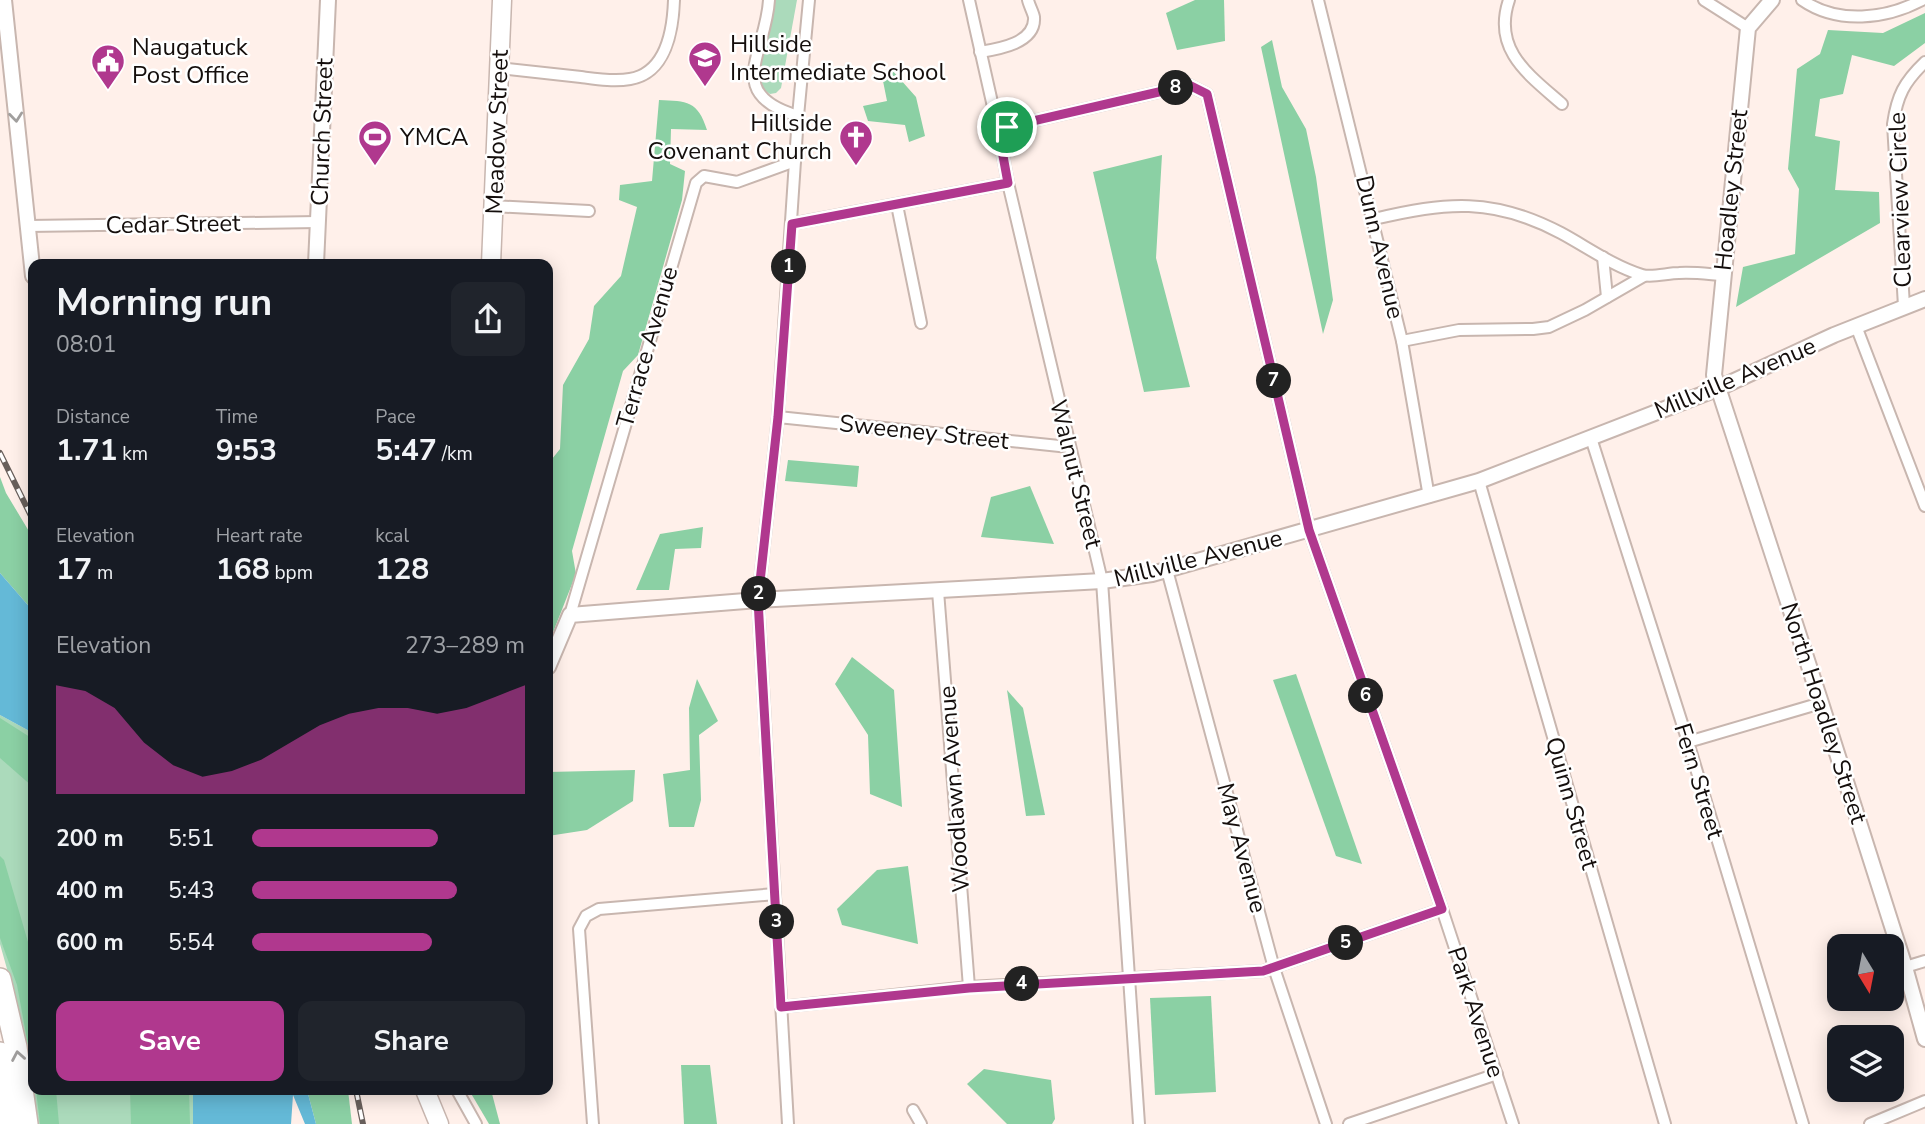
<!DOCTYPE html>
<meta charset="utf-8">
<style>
:root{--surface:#171b24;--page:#20242c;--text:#f1f3f6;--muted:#9ea1a6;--accent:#b0388e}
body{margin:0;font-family:"Nunito Sans",sans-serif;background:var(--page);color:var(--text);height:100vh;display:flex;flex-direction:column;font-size:26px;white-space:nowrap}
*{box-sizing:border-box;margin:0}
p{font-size:23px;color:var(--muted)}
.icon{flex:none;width:38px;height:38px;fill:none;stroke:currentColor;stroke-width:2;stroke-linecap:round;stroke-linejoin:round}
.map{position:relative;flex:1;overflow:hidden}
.panel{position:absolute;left:28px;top:259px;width:525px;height:836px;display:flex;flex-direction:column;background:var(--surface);border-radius:14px;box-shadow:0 4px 18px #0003}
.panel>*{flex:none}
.needle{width:46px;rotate:170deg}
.buttons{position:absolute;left:1827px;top:934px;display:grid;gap:14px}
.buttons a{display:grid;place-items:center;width:77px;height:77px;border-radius:14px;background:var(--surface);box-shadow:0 4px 18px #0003;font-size:35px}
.pin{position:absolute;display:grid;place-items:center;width:60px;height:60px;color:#fff;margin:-30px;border:4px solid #fff;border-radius:50%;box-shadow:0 2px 7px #0007}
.km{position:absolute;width:35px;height:35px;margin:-18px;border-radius:50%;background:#222;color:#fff;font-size:19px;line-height:35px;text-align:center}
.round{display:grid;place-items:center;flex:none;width:74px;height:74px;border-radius:14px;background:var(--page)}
.overview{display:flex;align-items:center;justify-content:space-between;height:119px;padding:0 28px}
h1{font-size:38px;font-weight:700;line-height:52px}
.stats{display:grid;grid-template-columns:repeat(3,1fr);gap:10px;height:119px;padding:7px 28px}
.stats div{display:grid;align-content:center}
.stats b{font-size:30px;font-weight:700}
.stats small{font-size:19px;font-weight:400}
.stats p{font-size:19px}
.chart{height:196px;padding:14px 28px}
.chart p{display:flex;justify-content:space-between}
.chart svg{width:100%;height:126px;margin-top:7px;fill:var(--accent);opacity:.7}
.button{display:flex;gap:14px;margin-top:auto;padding:14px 28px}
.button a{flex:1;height:80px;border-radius:14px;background:var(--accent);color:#fff;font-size:28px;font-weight:700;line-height:80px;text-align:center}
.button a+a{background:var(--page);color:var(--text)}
ul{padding:0 28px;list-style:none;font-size:23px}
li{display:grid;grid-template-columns:112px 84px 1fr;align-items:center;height:52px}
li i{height:18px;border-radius:9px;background:var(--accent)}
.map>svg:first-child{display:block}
.green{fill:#abdabb}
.forest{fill:#8bd0a4}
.water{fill:#64b9d7}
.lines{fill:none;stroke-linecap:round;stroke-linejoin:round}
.minor-casing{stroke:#c8b6af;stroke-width:14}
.tertiary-casing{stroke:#c8b6af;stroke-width:18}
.primary-casing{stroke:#c8b6af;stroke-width:21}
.motorway-casing{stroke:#c8b6af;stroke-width:24}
.minor{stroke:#fff;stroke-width:10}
.tertiary{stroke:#fff;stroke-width:14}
.primary{stroke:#fff;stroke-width:18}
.motorway{stroke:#fff;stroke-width:21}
.rail-casing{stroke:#685f5b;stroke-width:6}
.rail{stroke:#fff;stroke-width:3.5;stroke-dasharray:10;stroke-linecap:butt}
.oneway{stroke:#a19f9e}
.route-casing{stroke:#fff;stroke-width:14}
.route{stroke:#b0388e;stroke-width:9}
.labels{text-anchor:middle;stroke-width:5;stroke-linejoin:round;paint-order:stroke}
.poi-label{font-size:24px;fill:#140e0c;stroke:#fff;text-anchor:start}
.street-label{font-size:24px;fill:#140e0c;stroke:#fff}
</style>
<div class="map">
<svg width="1925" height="1124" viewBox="0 0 1925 1124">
<rect width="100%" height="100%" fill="#fff0ea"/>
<g class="green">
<polygon points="774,0 797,0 781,88 776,93 770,94 760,87 757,71"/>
<polygon points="0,715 33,733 33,1084 23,1026 0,944"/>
<polygon points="34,1090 193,1090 193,1124 38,1124"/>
</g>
<g class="forest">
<polygon points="1195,0 1224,0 1225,41 1177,50 1166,13"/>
<polygon points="1925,13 1925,43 1894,66 1852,55 1843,94 1820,99 1815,136 1840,141 1835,190 1879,192 1880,223 1736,307 1743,267 1795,254 1799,189 1788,169 1797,69 1820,54 1828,30 1883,33"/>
<polygon points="1272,40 1282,87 1306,129 1316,177 1333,300 1323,334 1261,47"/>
<polygon points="892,70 916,97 925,136 909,142 905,125 868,121 863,106 887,101 882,76"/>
<path d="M659,100c28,1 39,1 48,30l-36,-1 -1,35 15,7 -3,29 -44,155 -15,16 -51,180 4,23 -28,71v-181l12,-15 3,-64 26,-46 5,-33 27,-30 16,-69 -18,-7 1,-15 32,-4z"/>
<polygon points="1162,155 1156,258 1190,387 1144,392 1093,172"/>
<polygon points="788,460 859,466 857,487 785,481"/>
<polygon points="0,477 6,493 33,538 33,611 0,573"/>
<polygon points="1030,486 1054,544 981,537 991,497"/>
<polygon points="703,527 701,548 675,549 669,590 636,590 660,534"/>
<polygon points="852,657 894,690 902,807 870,794 868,735 835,684"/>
<polygon points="1296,674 1362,864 1336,856 1273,680"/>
<polygon points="697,679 718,721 699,735 701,800 694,827 669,827 663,774 690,770 689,708"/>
<polygon points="1007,690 1023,708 1045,815 1026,816"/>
<polygon points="0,718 33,739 33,787 0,758"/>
<polygon points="635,770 633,801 587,830 548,836 548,772"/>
<polygon points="0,856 4,860 33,959 33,1072 17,985 0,938"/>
<polygon points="908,866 918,944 842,925 837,909 877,870"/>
<polygon points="1211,996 1216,1092 1155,1095 1150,998"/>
<polygon points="681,1065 710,1065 717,1124 684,1124"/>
<polygon points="984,1069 1051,1080 1055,1119 1052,1124 1007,1124 967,1084"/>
<polygon points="36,1090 56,1090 59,1124 40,1124"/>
<polygon points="130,1090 189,1090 190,1124 131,1124"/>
<polygon points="307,1090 348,1090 352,1124 316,1124"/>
<polygon points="469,1090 491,1090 500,1124 489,1124"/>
</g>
<g class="water">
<polygon points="0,573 33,611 33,733 0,715"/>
<polygon points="193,1090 307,1090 316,1124 305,1124 293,1095 291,1124 193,1124"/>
</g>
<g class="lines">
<g class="minor-casing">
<g id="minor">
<path d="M769,0c-3,53 -46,94 29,116l-20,301 -20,183 30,524"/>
<polyline points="969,0 998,129 1008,183 1102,581 1139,1124"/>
<polyline points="1318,0 1402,341 1429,497"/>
<path d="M1509,0c-17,50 20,75 53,104"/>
<polyline points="1704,0 1748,28"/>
<path d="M1802,0c36,25 84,19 120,0"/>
<path d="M980,52c19,-3 56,-9 54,-35 -1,-5 -5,-12 -6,-17"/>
<path d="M499,68c27,3 54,6 82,9 15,2 33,5 49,2 36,-6 43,-49 44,-79"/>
<polyline points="798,116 809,0"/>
<polyline points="998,129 1189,85 1207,94 1309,530 1442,909 1513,1124"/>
<polyline points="897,205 921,323"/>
<polyline points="493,206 589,211"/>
<path d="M1374,219c72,-17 119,-22 187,14 26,14 52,33 81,42 10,3 26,-2 37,-2 14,-1 29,1 43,2"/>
<polyline points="791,224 1008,183"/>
<polyline points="28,226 318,222"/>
<polyline points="1603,257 1607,297"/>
<path d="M1904,306l-11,-182c4,-28 11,-42 32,-62"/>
<polyline points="1856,326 1925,506"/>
<polyline points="1402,341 1459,330 1533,329 1549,327 1585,310 1644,276"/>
<polyline points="778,417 1069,447"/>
<polyline points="1591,438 1688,742 1803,1124"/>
<polyline points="1479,481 1665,1124"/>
<polyline points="1167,570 1274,968 1326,1124"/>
<polyline points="938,591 969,987"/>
<polyline points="570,615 696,183 704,176 737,182 795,161"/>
<polyline points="1688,742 1821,703"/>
<polyline points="1892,971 1925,961"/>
<polyline points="781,1007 969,987 1263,971 1442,909"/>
<polyline points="457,1090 476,1124"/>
<polyline points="913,1110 921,1124"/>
<polyline points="593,1124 579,929 586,916 599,909 775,894"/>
<polyline points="1349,1124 1497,1074"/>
<polyline points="1870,1124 1925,1101"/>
</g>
</g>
<g class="tertiary-casing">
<g id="tertiary">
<polyline points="4,0 33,276"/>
<polyline points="1772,0 1748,28 1714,375 1821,703 1905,967 1925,1039"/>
<polyline points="316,264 328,0"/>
<polyline points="548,667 570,615 758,600 1102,581 1152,574 1479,481 1719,388 1834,335 1925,299"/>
</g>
</g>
<g class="primary-casing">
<g id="primary">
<polyline points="491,264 502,0"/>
<polyline points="425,1090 439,1124"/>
</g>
</g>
<g class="motorway-casing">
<g id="motorway">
<polyline points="0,979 16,1047 27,1124"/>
<polyline points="0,1053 10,1124"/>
</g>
</g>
<use href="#minor" class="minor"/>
<use href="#tertiary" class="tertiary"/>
<use href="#primary" class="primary"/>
<use href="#motorway" class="motorway"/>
<g class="rail-casing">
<g id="rail">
<polyline points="0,453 33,520"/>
<polyline points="356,1090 363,1124"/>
</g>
</g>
<use href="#rail" class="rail"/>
</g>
<defs><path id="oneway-chevron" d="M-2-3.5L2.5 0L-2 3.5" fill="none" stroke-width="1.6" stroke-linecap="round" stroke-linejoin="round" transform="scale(1.75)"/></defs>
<g class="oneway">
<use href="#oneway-chevron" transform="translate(16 117) rotate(84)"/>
<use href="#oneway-chevron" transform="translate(18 1056) rotate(-100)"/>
</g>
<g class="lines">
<g class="route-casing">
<polygon id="route" points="1189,85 1207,94 1309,530 1442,909 1263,971 969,988 781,1007 758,600 778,417 792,224 1008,183 998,129"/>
</g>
<use href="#route" class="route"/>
</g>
<defs>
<g id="school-pin" transform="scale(1.75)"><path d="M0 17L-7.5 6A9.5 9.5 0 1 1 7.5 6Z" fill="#b0388e" stroke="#fff"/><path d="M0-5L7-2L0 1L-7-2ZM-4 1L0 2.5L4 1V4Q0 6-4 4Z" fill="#fff"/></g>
<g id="civic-pin" transform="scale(1.75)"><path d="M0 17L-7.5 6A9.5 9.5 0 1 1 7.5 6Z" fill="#b0388e" stroke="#fff"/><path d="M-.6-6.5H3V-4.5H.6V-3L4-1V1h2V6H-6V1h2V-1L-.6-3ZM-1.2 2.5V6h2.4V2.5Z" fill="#fff"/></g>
<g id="stadium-pin" transform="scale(1.75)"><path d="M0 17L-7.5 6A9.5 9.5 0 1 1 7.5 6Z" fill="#b0388e" stroke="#fff"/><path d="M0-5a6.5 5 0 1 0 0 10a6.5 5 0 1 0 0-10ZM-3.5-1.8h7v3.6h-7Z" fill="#fff"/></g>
<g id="church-pin" transform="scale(1.75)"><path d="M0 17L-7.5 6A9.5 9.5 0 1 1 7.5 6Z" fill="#b0388e" stroke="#fff"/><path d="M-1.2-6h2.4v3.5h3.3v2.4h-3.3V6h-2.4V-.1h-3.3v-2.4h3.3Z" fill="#fff"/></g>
</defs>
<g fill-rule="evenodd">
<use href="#school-pin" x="705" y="58"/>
<use href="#civic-pin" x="108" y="61"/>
<use href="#stadium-pin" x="375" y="137"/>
<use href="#church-pin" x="856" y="137"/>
</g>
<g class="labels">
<g class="poi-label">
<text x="730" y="52">Hillside<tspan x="730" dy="28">Intermediate School</tspan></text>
<text x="132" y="55">Naugatuck<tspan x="132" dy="28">Post Office</tspan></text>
<text x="832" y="131" text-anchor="end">Hillside<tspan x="832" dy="28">Covenant Church</tspan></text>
<text x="400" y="145">YMCA</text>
</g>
<g class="street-label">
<text transform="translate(322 132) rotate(-88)" y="8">Church Street</text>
<text transform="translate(497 132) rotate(-88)" y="8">Meadow Street</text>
<text transform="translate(1731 190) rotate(-84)" y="8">Hoadley Street</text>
<text transform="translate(1900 200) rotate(-92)" y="8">Clearview Circle</text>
<text transform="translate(173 224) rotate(-1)" y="8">Cedar Street</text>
<text transform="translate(1380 247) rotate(77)" y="8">Dunn Avenue</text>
<text transform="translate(647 347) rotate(-74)" y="8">Terrace Avenue</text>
<text transform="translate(1735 378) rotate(-23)" y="8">Millville Avenue</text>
<text transform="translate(924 432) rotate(6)" y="8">Sweeney Street</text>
<text transform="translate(1076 474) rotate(76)" y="8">Walnut Street</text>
<text transform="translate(1198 558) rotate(-14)" y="8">Millville Avenue</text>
<text transform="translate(1824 713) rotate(72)" y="8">North Hoadley Street</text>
<text transform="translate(1699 781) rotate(73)" y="8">Fern Street</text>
<text transform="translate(954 789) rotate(-94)" y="8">Woodlawn Avenue</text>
<text transform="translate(1572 803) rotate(74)" y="8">Quinn Street</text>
<text transform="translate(1242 848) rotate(75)" y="8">May Avenue</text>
<text transform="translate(1476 1012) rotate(72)" y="8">Park Avenue</text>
</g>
</g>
</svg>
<div class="buttons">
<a><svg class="needle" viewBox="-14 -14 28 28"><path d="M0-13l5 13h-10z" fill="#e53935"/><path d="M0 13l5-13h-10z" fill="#9ea1a6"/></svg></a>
<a><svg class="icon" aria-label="layers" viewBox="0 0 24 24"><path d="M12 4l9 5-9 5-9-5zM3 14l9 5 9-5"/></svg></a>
</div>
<div class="pin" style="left:1007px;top:127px;background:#1e9e55"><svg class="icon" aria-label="arrive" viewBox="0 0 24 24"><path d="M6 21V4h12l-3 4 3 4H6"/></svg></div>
<b class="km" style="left:789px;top:267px">1</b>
<b class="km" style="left:759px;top:594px">2</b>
<b class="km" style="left:777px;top:922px">3</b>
<b class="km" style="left:1022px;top:984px">4</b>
<b class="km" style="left:1346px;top:943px">5</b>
<b class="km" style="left:1366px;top:696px">6</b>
<b class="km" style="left:1274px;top:381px">7</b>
<b class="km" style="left:1176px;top:88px">8</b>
<section class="panel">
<div class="overview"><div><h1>Morning run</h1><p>08:01</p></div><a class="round"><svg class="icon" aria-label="share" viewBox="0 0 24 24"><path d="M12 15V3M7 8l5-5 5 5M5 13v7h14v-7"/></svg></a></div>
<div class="stats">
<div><p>Distance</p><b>1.71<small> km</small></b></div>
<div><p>Time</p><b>9:53</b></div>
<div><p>Pace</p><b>5:47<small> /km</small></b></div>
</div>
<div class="stats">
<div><p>Elevation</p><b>17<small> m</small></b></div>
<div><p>Heart rate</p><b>168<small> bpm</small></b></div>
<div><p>kcal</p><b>128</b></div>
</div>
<div class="chart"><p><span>Elevation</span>273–289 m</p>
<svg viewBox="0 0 160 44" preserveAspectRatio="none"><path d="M0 44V6L10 8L20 14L30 26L40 34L50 38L60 36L70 32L80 26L90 20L100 16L110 14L120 14L130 16L140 14L150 10L160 6V44z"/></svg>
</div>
<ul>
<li><b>200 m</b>5:51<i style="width:68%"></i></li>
<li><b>400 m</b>5:43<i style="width:75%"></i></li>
<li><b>600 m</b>5:54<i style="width:66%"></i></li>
</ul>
<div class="button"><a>Save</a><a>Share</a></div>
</section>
</div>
